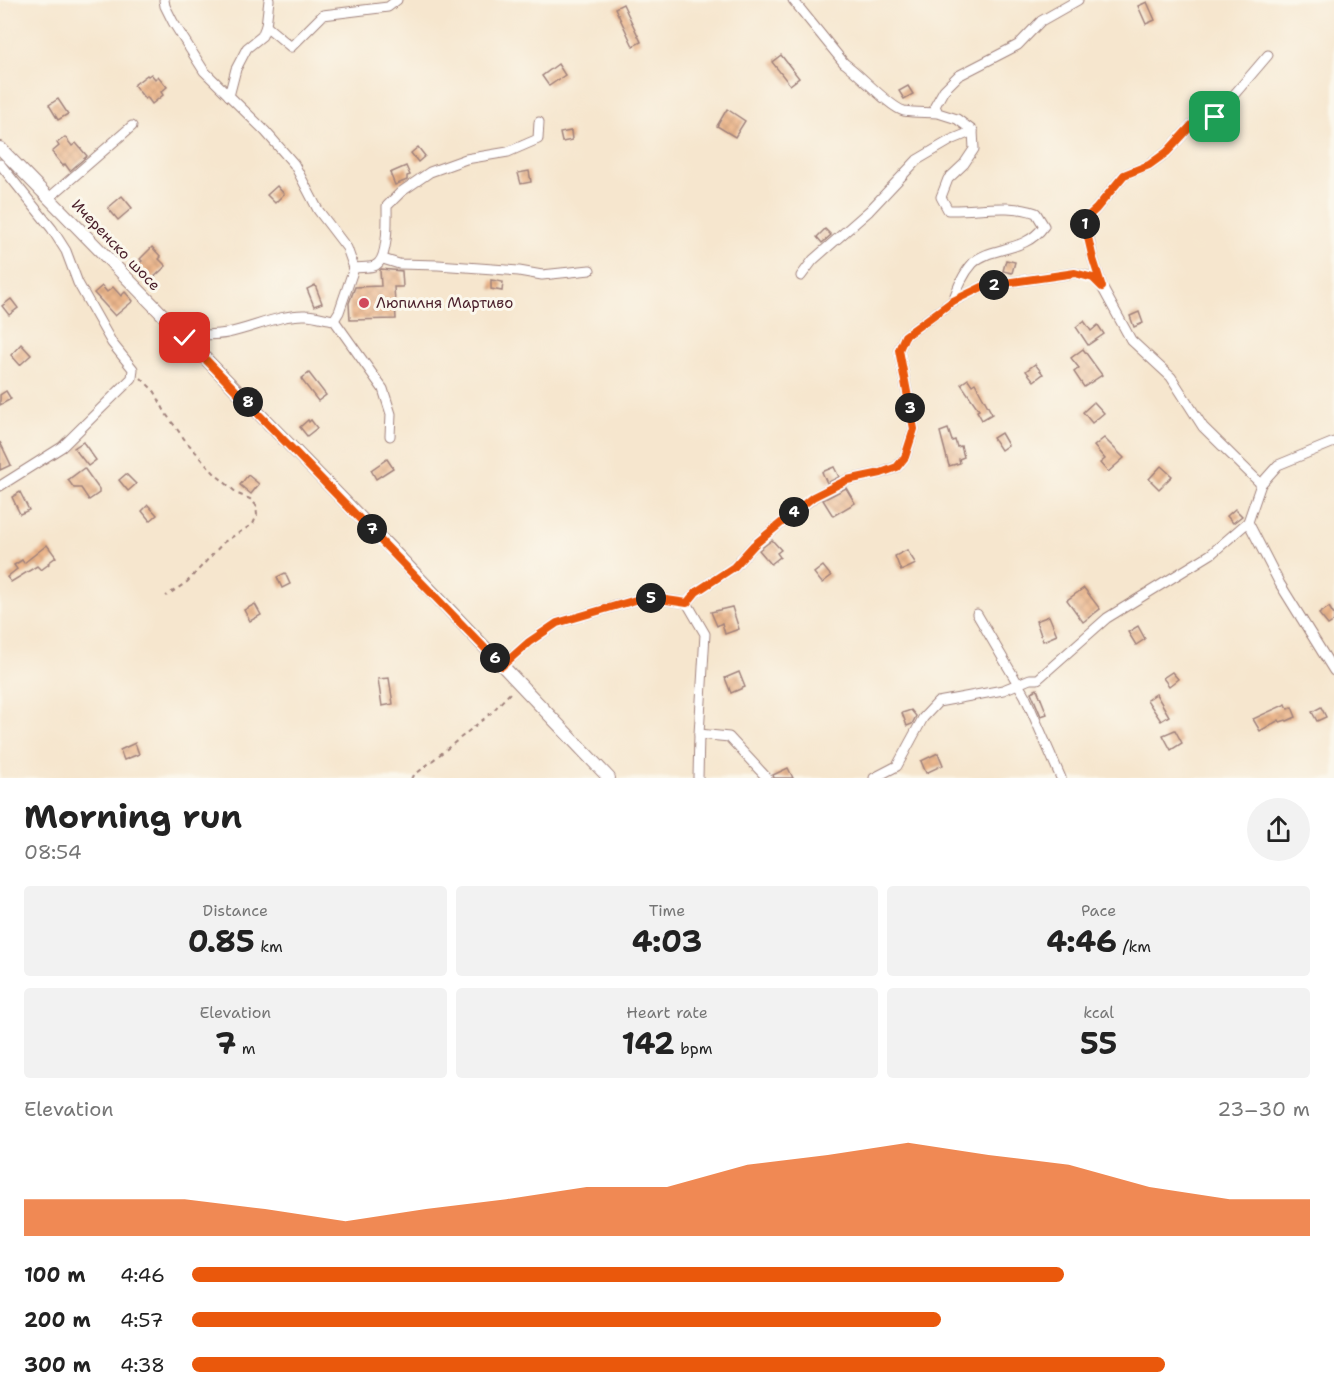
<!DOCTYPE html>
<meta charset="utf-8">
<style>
:root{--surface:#fff;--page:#f2f2f2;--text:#222;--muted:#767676;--accent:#ea580c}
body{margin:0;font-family:"Shantell Sans",sans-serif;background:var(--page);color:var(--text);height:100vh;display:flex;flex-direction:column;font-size:22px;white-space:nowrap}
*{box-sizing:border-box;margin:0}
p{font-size:20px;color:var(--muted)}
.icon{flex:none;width:33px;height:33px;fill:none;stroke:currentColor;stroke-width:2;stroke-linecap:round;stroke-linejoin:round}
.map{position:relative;height:778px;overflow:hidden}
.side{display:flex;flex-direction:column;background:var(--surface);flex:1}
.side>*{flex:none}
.pin{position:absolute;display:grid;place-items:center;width:51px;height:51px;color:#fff;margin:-26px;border-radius:12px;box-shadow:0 3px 9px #0006}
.km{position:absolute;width:30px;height:30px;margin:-15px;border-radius:50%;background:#222;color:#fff;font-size:16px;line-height:30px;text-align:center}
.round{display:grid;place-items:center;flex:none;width:63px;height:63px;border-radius:32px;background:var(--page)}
.summary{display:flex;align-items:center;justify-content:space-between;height:102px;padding:0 24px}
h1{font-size:33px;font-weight:700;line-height:45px}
.metrics{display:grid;grid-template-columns:repeat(3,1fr);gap:9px;height:102px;padding:6px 24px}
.metrics div{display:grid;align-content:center;border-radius:6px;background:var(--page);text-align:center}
.metrics b{font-size:30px;font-weight:700}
.metrics small{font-size:16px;font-weight:400}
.metrics p{font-size:16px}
.chart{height:168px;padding:12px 24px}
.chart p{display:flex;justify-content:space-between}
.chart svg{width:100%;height:108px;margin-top:6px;fill:var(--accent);opacity:.7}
ul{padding:0 24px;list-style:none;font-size:20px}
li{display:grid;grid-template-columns:96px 72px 1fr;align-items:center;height:45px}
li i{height:15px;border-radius:8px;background:var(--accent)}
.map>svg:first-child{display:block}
.building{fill:url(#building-cross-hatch)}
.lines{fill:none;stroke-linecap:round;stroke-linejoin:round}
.minor-casing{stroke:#a0827c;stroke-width:11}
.tertiary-casing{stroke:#a0827c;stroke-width:14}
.path{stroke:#a0827c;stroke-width:2;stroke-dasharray:4.5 4.5;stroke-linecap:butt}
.minor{stroke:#fff;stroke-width:9}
.tertiary{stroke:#fff;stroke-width:12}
.route-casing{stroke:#fff;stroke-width:12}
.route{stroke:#ea580c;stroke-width:8}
.poi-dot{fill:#d1495b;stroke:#fbf7ec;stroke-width:2}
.labels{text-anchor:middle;stroke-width:6;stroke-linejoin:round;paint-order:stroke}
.street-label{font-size:15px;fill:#4a1f2b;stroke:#fbf7ec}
.poi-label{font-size:15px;fill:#4a1f2b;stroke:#fbf7ec;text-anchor:start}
</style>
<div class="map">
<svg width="1334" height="778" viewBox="0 0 1334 778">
<defs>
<pattern id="building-cross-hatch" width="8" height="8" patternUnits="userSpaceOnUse" patternTransform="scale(1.5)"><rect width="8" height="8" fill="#ecb78d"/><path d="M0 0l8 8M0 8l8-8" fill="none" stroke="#cc9d7a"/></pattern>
</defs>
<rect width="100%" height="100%" fill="#fbf7ec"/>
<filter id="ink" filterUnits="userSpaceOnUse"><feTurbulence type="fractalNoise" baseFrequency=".0167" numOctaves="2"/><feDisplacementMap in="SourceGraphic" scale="12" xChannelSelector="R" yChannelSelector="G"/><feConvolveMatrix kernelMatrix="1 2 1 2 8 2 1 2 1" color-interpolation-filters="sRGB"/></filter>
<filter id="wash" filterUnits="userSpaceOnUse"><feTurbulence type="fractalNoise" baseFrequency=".008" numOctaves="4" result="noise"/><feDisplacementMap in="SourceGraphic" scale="24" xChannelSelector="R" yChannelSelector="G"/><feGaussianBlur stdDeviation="1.35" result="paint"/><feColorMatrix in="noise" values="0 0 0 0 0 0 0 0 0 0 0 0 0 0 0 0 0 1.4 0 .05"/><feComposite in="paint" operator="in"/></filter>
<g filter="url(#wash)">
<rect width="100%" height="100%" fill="#f6e6ce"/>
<g id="blocks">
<g class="building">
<polygon points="1147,2 1155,20 1146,24 1138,6"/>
<polygon points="623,4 641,42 633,46 615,8"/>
<polygon points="781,55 799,78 790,85 772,62"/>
<polygon points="558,64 565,75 549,86 542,76"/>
<polygon points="151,74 155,79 158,76 167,87 161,92 163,95 152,104 147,97 145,99 134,85 147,75 148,76"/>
<polygon points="908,86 913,94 904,99 899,91"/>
<polygon points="58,99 68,114 58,120 49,105"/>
<polygon points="727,109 745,121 735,137 717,126"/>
<polygon points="571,131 572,140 562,142 560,133"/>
<polygon points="65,137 72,146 76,143 87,156 70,171 65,164 63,166 52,152 59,146 57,143"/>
<polygon points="418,147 425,156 418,162 411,153"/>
<polygon points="406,166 410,175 407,176 407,180 395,185 390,173"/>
<polygon points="529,171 531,182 521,184 518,173"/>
<polygon points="277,186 284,194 275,203 267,195"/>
<polygon points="122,196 132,208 118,220 108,208"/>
<polygon points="825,229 831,235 822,243 817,237"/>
<polygon points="152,247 161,257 159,259 166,266 150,281 136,266 142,261 140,259"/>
<polygon points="1006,260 1015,262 1012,273 1003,271"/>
<polygon points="381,269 402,271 403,287 394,287 396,319 350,320 349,303 355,287 381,286 380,270"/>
<polygon points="491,280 503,282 502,291 491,289"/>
<polygon points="315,285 322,303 314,306 307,289"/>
<polygon points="102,286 107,292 113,287 121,296 125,292 133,301 115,316 94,293"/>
<polygon points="11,299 18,308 9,315 2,306"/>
<polygon points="1139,312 1143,323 1134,327 1130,316"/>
<polygon points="1084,321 1091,331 1098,325 1104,334 1088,345 1076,327"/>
<polygon points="21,344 31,355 20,365 11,355"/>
<polygon points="1083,349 1102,375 1084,387 1074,372 1079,368 1071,358"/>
<polygon points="1035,364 1043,374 1034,381 1026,371"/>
<polygon points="309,373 326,395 318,401 301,379"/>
<polygon points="968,379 972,385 975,383 992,414 982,420 977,411 979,410 961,384"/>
<polygon points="6,391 11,399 0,405 0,395"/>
<polygon points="1094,402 1104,413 1092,423 1083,412"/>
<polygon points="308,420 309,422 311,420 317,428 307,436 300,427"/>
<polygon points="948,429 952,441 955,440 957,447 961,446 964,457 959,459 960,463 949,466 940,432"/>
<polygon points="1001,433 1008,445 1001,450 993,438"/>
<polygon points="1104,438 1124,458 1108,472 1100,463 1105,459 1094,446"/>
<polygon points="0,442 11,465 0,470"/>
<polygon points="83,442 96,460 88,466 74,448"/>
<polygon points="387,459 393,468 376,479 371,470"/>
<polygon points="1161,466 1172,476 1159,489 1149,479"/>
<polygon points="834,467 839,477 827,483 822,472"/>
<polygon points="84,468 99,489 99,493 89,500 81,488 74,488 68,480"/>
<polygon points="126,474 136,484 128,491 119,480"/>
<polygon points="248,475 259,484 251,494 240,485"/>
<polygon points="846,488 855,503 833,516 823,500"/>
<polygon points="20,492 29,510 20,514 12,497"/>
<polygon points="148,505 157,515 150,521 142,511"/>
<polygon points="1235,509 1242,516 1233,523 1227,516"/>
<polygon points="772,540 781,550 777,553 780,557 771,564 759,550"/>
<polygon points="47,545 56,557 48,563 49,564 41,570 37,566 11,582 7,577 17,569 14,565 22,560 24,563"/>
<polygon points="907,550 916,564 901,571 895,556"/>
<polygon points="823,566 831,576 822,583 814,573"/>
<polygon points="285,573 290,584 282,588 277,577"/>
<polygon points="1084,588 1100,609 1083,622 1067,600"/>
<polygon points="255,604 261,615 250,621 244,610"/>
<polygon points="732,607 739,629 725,634 722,623 717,626 711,612"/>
<polygon points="1329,607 1334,615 1334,621 1328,625 1319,614"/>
<polygon points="1049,616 1057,635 1043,641 1036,621"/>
<polygon points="1138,626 1145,639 1136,645 1128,632"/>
<polygon points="739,672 745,687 731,693 725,678"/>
<polygon points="1172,672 1178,679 1169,686 1163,678"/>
<polygon points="389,678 393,704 382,706 378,679"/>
<polygon points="1037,689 1047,714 1041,716 1031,692"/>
<polygon points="1156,694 1169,716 1161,721 1147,700"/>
<polygon points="1286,704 1288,709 1292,707 1296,717 1287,721 1286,720 1280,722 1279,720 1260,731 1253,719"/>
<polygon points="1321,707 1326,717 1317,721 1312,712"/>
<polygon points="911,710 916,716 912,724 907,726 902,713"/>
<polygon points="1175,730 1182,743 1171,750 1163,735"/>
<polygon points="135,743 139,754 124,760 120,750"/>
<polygon points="938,753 943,765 926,773 921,761"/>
<polygon points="788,768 793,778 774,778 773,775"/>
</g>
</g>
</g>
<g filter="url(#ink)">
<use href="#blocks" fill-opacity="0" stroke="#a0827c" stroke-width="1.5"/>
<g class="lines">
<g class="minor-casing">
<g id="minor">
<polyline points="164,0 165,6 173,22 204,71 265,131 294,164 318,210 347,248 354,268 339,312 334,320"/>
<path d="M793,0l51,63c15,10 46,45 60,48 11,2 23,1 34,2"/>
<polyline points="266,26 291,47 323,15 388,7 397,0"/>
<polyline points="229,96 236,69 247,48 262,36 266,26 269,0"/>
<polyline points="0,164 52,229 66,251 78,283 112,343 133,369 132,378 62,447 0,486"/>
<polyline points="49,198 132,126"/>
<polyline points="383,259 399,264 438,265 519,271 542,275 590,270"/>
<path d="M354,268c6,-1 14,0 20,-2 15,-5 13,-46 13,-60l14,-14 29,-20 36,-13 42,-7 30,-13 1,-17"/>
<polyline points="801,276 813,260 869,211 917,160 951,140 973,131"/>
<polyline points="1101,284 1093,259 1085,220 1096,209 1124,175 1149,165 1167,152 1202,114 1215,117 1268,55"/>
<path d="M953,301c5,-14 10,-27 20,-38 17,-17 52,-10 71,-37l-8,-13c-28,-10 -59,-2 -88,-3l-7,-13 7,-18 16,-15 10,-15 -1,-18 -16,-12 -19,-6 -3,-7 9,-16 14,-14 60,-31 23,-24 37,-21"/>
<path d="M185,338c14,-5 28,-2 42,-5 26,-5 53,-19 79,-18 9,0 19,4 28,5l49,69 8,25 -1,22"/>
<polyline points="1248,522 1261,484 1278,465 1334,442"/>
<polyline points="687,603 696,592 734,567 754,545 814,497 847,480 881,473 897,467 905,457 914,429 899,350 905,336 953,301 984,286 1075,273 1093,277 1102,287 1131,340 1171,377 1203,427 1261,484"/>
<polyline points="977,614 1025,696 1061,778"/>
<polyline points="502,666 529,642 557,623 646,597 687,603 705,634 699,734 698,778"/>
<polyline points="699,734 729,737 767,778"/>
<polyline points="874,778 897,766 923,718 938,702 1003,690 1030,679 1038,679 1107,618 1211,554 1248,522 1280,584 1334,671"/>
</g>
</g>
<g class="tertiary-casing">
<polyline id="tertiary" points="0,148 401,559 609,778"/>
</g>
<g class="path">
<polyline points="141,378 155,392 166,414 185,440 215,474 238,494 250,499 256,505 257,515 253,524 224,542 187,582 166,596"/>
<polyline points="411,778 491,713 511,692"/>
</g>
<use href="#minor" class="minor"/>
<use href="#tertiary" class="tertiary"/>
</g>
</g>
<g class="lines" filter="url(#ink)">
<g class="route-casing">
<polyline id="route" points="185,338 502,666 529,642 557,623 646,597 687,603 696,592 734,567 754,545 813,497 847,480 881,473 897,467 905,457 914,429 899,350 905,336 953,301 984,286 1075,273 1093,278 1102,287 1093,259 1084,220 1096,209 1124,175 1149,165 1167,152 1202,114 1215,117"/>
</g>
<use href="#route" class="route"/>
</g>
<circle class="poi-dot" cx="364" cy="303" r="6"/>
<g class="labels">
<g class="street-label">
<text transform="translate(116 245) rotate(46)" y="5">Ичеренско шосе</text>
</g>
<g class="poi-label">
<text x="376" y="308">Люпилня Мартиво</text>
</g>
</g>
</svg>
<div class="pin" style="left:1215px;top:117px;background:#1e9e55"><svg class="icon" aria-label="arrive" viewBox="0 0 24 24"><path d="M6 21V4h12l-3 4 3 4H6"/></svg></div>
<div class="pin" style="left:185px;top:338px;background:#d93025"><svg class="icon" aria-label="check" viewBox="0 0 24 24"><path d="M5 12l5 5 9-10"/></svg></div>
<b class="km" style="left:1085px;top:224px">1</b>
<b class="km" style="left:994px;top:285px">2</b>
<b class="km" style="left:910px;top:408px">3</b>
<b class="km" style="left:794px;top:512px">4</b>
<b class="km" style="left:651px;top:598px">5</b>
<b class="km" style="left:495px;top:658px">6</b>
<b class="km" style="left:372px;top:529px">7</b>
<b class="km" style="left:248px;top:402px">8</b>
</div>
<section class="side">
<div class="summary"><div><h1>Morning run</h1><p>08:54</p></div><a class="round"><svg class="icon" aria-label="share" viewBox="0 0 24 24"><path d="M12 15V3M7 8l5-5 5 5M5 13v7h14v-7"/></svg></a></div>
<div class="metrics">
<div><p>Distance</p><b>0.85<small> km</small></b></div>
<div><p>Time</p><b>4:03</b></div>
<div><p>Pace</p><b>4:46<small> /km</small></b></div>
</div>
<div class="metrics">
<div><p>Elevation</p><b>7<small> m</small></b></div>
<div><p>Heart rate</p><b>142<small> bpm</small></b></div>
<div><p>kcal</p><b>55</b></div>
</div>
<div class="chart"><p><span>Elevation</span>23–30 m</p>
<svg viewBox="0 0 160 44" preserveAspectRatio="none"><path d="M0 44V29L10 29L20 29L30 33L40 38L50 33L60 29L70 24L80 24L90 15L100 11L110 6L120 11L130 15L140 24L150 29L160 29V44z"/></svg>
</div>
<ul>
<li><b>100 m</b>4:46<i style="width:78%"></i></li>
<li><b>200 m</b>4:57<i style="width:67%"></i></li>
<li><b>300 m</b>4:38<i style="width:87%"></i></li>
</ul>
</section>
